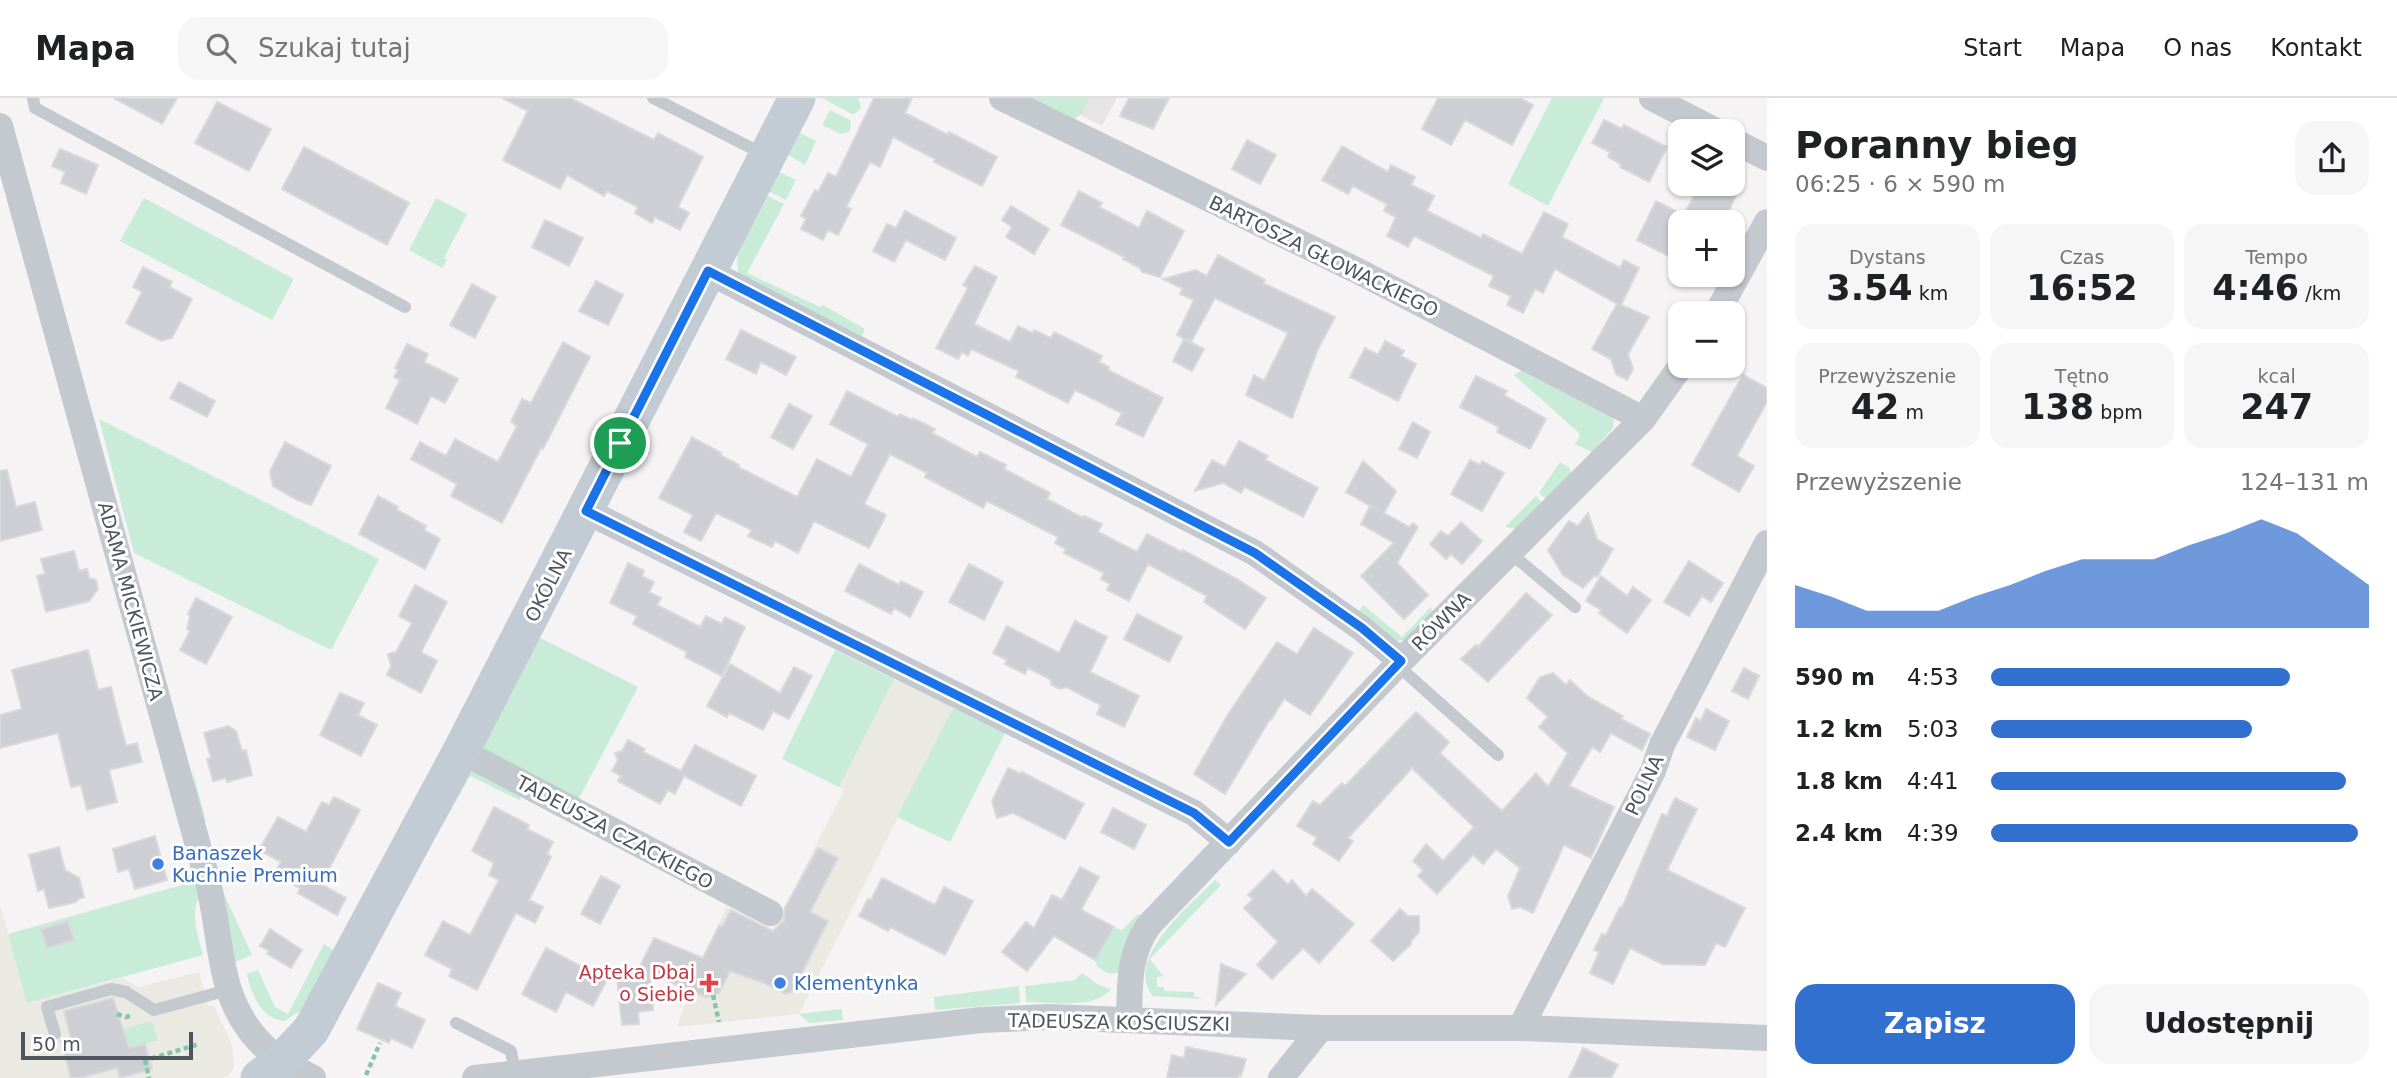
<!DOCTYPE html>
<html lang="pl">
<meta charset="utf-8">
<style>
:root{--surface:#fff;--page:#f6f6f6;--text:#202124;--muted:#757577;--line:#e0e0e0;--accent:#3270d0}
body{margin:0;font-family:"DejaVu Sans",sans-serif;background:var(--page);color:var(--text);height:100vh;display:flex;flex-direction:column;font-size:26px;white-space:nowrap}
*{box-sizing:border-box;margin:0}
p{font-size:23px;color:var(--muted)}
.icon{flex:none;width:38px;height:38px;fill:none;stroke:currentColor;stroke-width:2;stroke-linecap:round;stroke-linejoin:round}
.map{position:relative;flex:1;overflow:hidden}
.panel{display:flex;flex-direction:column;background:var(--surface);width:630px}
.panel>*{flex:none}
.controls{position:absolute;left:1668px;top:21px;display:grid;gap:14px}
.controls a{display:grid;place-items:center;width:77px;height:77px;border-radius:14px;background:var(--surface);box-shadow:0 2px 5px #0004;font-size:35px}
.scale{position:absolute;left:21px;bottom:18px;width:172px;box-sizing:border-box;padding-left:7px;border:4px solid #4d555e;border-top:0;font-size:19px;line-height:24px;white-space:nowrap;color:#4d555e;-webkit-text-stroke:5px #fff;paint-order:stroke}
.pin{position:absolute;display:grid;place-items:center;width:60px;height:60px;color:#fff;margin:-30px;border:4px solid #fff;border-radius:50%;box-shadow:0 2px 7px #0007}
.round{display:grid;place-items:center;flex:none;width:74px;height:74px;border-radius:21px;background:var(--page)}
.headline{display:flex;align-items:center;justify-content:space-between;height:119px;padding:0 28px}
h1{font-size:38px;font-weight:800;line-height:52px}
.metrics{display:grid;grid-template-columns:repeat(3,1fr);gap:10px;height:119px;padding:7px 28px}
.metrics div{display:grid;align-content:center;border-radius:18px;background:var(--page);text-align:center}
.metrics b{font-size:35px;font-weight:800}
.metrics small{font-size:19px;font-weight:400}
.metrics p{font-size:19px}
.chart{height:196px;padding:14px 28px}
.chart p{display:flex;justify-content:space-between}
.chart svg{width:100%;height:126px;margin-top:7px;fill:var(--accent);opacity:.7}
.button{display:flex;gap:14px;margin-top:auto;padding:14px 28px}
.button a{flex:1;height:80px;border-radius:21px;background:var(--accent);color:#fff;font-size:28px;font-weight:800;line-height:80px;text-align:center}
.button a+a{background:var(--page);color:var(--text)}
ul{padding:0 28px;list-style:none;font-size:23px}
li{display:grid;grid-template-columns:112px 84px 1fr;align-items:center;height:52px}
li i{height:18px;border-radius:9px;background:var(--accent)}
header{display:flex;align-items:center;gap:42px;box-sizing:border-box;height:98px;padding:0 35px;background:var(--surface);border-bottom:2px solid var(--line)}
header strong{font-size:33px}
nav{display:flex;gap:38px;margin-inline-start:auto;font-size:24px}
.search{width:490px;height:63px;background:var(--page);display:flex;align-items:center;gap:18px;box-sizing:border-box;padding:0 24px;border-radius:21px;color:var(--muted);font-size:26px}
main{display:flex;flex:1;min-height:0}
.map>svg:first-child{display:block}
.commercial{fill:#eae9e2}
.education{fill:#e6e4e4}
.green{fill:#c8ecd7}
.building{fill:#cecfd4;stroke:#d8d9dd;stroke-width:2}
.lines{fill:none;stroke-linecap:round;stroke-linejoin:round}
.path{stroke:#84c6a8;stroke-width:4.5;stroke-dasharray:5 3.5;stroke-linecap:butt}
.lane{stroke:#c3c9cf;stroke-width:12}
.street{stroke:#c3c9cf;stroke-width:26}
.secondary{stroke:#c3cbd4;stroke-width:37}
.route-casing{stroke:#fff;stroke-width:14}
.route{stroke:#1a73e8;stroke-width:9}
.shop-dot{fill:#3f7fe0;stroke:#fff;stroke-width:2.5}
.health-dot{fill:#e0444e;stroke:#fff;stroke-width:2.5}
.labels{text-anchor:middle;stroke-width:6;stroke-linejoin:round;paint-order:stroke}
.street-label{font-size:19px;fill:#4d555e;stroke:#fff}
.shop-label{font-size:19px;fill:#366cbe;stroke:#fff;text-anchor:start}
.health-label{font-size:19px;fill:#be3a42;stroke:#fff;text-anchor:end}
</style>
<header>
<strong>Mapa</strong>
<div class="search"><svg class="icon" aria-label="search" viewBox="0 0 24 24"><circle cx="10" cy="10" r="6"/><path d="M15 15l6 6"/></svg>Szukaj tutaj</div>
<nav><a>Start</a><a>Mapa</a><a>O nas</a><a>Kontakt</a></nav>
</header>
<main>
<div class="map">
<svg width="1767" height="980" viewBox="0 0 1767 980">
<rect width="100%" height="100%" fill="#f5f3f3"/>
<g class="commercial">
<polygon points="894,581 953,610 799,916 677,929 702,859 727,809 773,832 844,692 839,689"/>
<polygon points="0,806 27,905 122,880 138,889 199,874 208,908 214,908 232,947 234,970 228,978 223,980 0,980"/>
</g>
<polygon class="education" points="1048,0 1117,0 1102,28"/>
<g class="green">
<polygon points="822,0 858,0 861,9 856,15 852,16"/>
<polygon points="1023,0 1089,0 1081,16 1074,22"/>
<polygon points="1552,0 1604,0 1548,108 1508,86"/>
<polygon points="830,12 850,22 851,27 849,34 841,36 822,27"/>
<polygon points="798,34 816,43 805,67 787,56"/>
<polygon points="779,74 796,82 786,102 768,93"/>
<polygon points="766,97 784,106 747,175 820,209 823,207 865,231 862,238 738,176 737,153"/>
<polygon points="144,100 294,181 272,222 120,143"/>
<polygon points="436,100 467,116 444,160 447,162 442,170 409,152"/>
<polygon points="1523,271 1614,320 1613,330 1592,354 1575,346 1580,338 1578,334 1514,277"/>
<polygon points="99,321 379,461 331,552 134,455"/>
<polygon points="1560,364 1569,369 1571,375 1546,401 1539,395"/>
<polygon points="1536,398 1542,405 1516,431 1505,429"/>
<polygon points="1363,507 1402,539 1431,509 1433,518 1406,542 1395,543 1358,514"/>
<polygon points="538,539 638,589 578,702 481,650"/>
<polygon points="835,552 894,581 839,689 782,661"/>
<polygon points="953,610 1005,635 950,744 897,719"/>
<polygon points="192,670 206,724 201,722 219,785 252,857 235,864 230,859 225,807 217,787 200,721"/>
<polygon points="469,673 477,673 519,694 521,703 470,678 439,734"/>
<path d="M196,780l4,19c-11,14 -1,42 3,58l-176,48 -19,-69 174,-49z"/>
<path d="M1215,782l6,5 -71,74 13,17 -6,1v10h6l2,4 29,1v4l8,3 -49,-3c-30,-38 38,-91 62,-116z"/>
<path d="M1138,816l2,2 -19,55c-11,5 -15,2 -24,-5l-2,-6 19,-33 8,3z"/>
<path d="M324,846l9,6 -32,60 -16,11c-23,-1 -34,-27 -38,-47l11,-4 17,37 13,7z"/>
<path d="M1082,875l17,12 12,4c-17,21 -60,13 -85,13l-1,-16 50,-6z"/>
<polygon points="1019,888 1020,905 935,912 934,899"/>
<polygon points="842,911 843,922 809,925 799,916"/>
<polygon points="152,923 158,942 129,950 123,931"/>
</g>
<g class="building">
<polygon points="114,0 177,0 162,26"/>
<polygon points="502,0 570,0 654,42 658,35 703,59 678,109 689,115 680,132 655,119 652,125 635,115 638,109 607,93 604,98 567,77 560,91 503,62 528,13"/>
<polygon points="874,0 912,0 905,15 948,37 949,34 997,59 982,88 934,64 935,61 893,39 880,69 870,64 846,109 851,111 838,137 828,132 823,142 801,131 806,121 801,118 815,92 818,94 828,75 836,79"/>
<polygon points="1129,0 1169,0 1153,31 1120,18"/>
<polygon points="1438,0 1520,0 1533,7 1512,47 1465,22 1451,47 1422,31"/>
<polygon points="217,4 271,31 249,73 195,45"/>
<polygon points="1604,22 1622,31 1624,27 1667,49 1649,84 1620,69 1621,66 1608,59 1610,54 1592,45"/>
<polygon points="1247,42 1276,57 1260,86 1232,71"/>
<polygon points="1342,48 1388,74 1391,67 1415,79 1411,87 1434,98 1427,113 1481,140 1483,136 1522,156 1544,114 1568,126 1562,139 1620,170 1624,162 1639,170 1621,207 1649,219 1628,256 1633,271 1627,282 1616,276 1611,261 1592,251 1617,206 1555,171 1543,195 1535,191 1523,215 1507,207 1511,198 1489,188 1494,178 1414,138 1408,149 1387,138 1396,119 1384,113 1387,106 1353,88 1348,96 1322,82"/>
<polygon points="304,49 409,105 387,147 282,91"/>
<polygon points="60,51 98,67 86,96 61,85 65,74 52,68"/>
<polygon points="1701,86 1741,86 1724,124 1680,124 1680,164 1637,142 1656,103 1680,115 1680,123"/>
<polygon points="1079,93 1102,105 1099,109 1139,130 1147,113 1184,133 1160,179 1142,174 1140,170 1123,161 1124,159 1061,127"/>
<polygon points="1011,108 1049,131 1034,156 1006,139 1012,129 1002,122"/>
<polygon points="905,113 956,140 945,162 906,142 894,164 873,153 887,126 896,130"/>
<polygon points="545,122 583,140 569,168 532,149"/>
<polygon points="1218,157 1265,182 1263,185 1335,219 1318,251 1292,320 1246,297 1254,277 1264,283 1288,235 1215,200 1191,244 1177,237 1194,202 1180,196 1183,191 1163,181 1196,172 1207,178"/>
<polygon points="975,168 997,179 974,226 1010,244 1018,228 1033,235 1034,232 1051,240 1054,234 1102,258 1099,264 1109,269 1108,272 1163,300 1143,339 1116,326 1122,315 1075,292 1068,305 1016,279 1019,273 971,251 968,258 962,254 958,261 936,250 968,190 963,187"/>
<polygon points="143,169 172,184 169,189 192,201 172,240 161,243 126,225 142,194 133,189"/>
<polygon points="596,183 623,197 608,227 579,213"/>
<polygon points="472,186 496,199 475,240 450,227"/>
<polygon points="741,232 796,259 786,277 761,264 756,276 726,261"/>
<polygon points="1184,241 1204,251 1192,273 1173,263"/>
<polygon points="1385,243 1404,253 1401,258 1416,266 1398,303 1350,279 1365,250 1378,257"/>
<polygon points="563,244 590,259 543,351 541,350 502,425 451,398 457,386 411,361 420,344 446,358 455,341 498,364 517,328 511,324 522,301 531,305"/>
<polygon points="407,246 428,256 424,264 458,281 445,305 431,298 417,326 386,310 400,282 394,279 398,272 395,270"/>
<polygon points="1743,277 1767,290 1767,304 1737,358 1754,368 1739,394 1692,367"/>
<polygon points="1476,278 1507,293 1504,297 1546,321 1530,351 1497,334 1499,329 1460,309"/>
<polygon points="179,284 215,303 207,319 170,300"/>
<polygon points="847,293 898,319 900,316 912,322 913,320 935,331 932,335 977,359 980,354 1006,367 1004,371 1050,395 1047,401 1083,420 1084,418 1102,426 1098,434 1137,454 1147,436 1182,454 1183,452 1237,481 1266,500 1245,531 1204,504 1207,498 1148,466 1129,503 1107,492 1110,486 1101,481 1104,475 1064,455 1066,451 1055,445 1058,439 987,403 983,410 925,379 927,375 890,356 864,406 886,417 869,450 814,423 798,455 775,443 772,449 748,438 752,432 716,415 701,443 684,434 693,417 659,400 692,339 721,355 720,357 739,367 738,369 797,399 817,361 851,379 868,346 830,326"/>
<polygon points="789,306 812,318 793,351 771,339"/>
<polygon points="1413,324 1430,334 1417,360 1399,351"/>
<polygon points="1239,343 1268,358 1265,362 1318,390 1303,419 1245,389 1241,395 1223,385 1195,393 1212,362 1225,369"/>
<polygon points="285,344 331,368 311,407 297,402 273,388 270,374"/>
<polygon points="1470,362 1480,367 1482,363 1504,375 1482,413 1451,396"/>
<polygon points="1363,363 1396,393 1384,415 1409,429 1413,425 1418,429 1397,465 1428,497 1404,521 1361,478 1394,445 1361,426 1370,408 1378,412 1346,394"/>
<polygon points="7,372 16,409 35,404 42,432 0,443 0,373"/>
<polygon points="378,398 398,409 397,412 426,428 424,432 440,441 425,471 359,436"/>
<polygon points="1588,415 1597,441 1613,451 1597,479 1595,477 1583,490 1563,477 1548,452 1569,423 1578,428"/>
<polygon points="1461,424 1482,443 1462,466 1451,456 1446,461 1430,446 1441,433 1448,438"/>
<polygon points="74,453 79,473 87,471 89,480 96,482 98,491 89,503 46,514 37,478 45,476 41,461"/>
<polygon points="1689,463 1723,485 1711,504 1702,498 1689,518 1664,504"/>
<polygon points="628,465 644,473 642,478 654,484 649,494 661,500 657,507 700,529 706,518 722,526 725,519 745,529 722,578 685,559 687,554 633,526 637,518 610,505"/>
<polygon points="859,466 899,487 901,483 923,494 910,519 894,510 891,516 845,493"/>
<polygon points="969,466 1003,484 984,522 949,504"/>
<polygon points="1601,478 1627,498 1633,489 1651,502 1627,535 1599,515 1601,512 1586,503"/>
<polygon points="415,487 447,504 421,554 437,563 421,595 387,577 391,568 388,556 396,554 412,525 399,518"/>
<polygon points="1526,495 1552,517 1488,584 1461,561 1476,547 1478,549"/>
<polygon points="196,500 232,519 206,566 180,552 190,533 187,531 190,518 188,516"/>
<polygon points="1137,516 1182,539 1169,564 1124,541"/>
<polygon points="1075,523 1107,539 1090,574 1139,598 1124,629 1097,616 1101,607 1066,589 1060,591 1052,587 1050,581 1028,570 1025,576 1005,566 1007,562 993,555 1007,528 1059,555"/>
<polygon points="1314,530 1353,555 1310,617 1284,601 1271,622 1270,621 1225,696 1194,676 1227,618 1277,544 1297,556"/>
<polygon points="88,552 98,592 111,589 126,648 137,645 142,664 109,672 117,704 87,712 81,687 71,689 58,635 0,650 0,617 22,611 12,572"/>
<polygon points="730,566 780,595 794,569 812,578 789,621 773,613 763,632 729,615 727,619 707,608"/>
<polygon points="1744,570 1759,578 1748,601 1732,593"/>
<polygon points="1553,575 1566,587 1570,582 1587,598 1623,618 1621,621 1650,636 1642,652 1611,635 1600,654 1592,649 1569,688 1614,709 1591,760 1564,747 1533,815 1520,809 1512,811 1508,798 1520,770 1496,751 1483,766 1473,757 1437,796 1418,778 1423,772 1413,763 1426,746 1443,763 1474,729 1412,670 1348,740 1353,743 1339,763 1313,746 1317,740 1297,728 1313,703 1320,707 1342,685 1345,688 1416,614 1449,644 1440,655 1502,713 1536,675 1548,689 1568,655 1539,629 1548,619 1527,600 1540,579"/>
<polygon points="340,595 364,605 358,617 377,627 361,658 320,637"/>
<polygon points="1706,611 1729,623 1715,652 1687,639 1696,620 1701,623"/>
<polygon points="228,628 236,633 242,653 246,652 252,677 227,684 226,680 213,683 207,661 211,660 204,635"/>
<polygon points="628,642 645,651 643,654 681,673 695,647 756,678 741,708 684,678 675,696 668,692 660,706 618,683 621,678 612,673 618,662 615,655 622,653"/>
<polygon points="1008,670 1021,676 1022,674 1084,706 1065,741 1013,715 997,720 992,703"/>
<polygon points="334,699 360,712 321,786 346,800 337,817 298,795 300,790 274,776 281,764 259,752 278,719 306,734 322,704 329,707"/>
<polygon points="1675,700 1697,711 1667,772 1745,810 1725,849 1716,845 1705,867 1662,866 1630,850 1613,886 1590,875 1599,854 1594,852 1602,836 1606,837 1620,809 1622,810 1662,716 1667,718"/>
<polygon points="494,709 529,727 527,731 553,744 547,756 551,759 529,802 543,809 535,825 516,815 477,892 449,878 452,871 425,857 443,823 470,837 499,782 489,777 494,765 472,753"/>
<polygon points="1113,710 1146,727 1134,751 1101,734"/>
<polygon points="155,738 167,782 135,791 129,771 118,774 113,751"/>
<polygon points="59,749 65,772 79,780 84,799 78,801 76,804 49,810 44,791 38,793 29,757"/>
<polygon points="818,750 838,760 810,814 828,823 793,893 786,896 762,884 730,873 719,895 706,899 650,876 653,912 638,914 639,926 622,927 617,880 635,878 654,840 703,860 719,828 722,829 731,812 773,833 784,823 785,810"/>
<polygon points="1080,769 1099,779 1081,812 1114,829 1095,862 1054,838 1027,873 1002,854 1026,824 1034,830 1052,797 1062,802"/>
<polygon points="1273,772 1288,787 1292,782 1306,798 1312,791 1354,826 1319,865 1303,850 1272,881 1257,867 1278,844 1244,810 1253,801 1248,797"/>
<polygon points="601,778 620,788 600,826 581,816"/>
<polygon points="882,780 935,807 944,789 973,803 945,857 890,829 888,833 859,818 868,801 871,802"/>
<polygon points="1400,811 1408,818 1419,818 1419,834 1411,843 1411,846 1393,863 1371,843"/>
<polygon points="68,823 74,842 47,850 41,831"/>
<polygon points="270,831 302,852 291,870 267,856 269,853 260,848"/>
<polygon points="546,850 607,882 593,908 566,894 556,914 522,896"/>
<polygon points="1221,866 1246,876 1216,907"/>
<polygon points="378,885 401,895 395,908 425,922 412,950 391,940 389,945 357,931"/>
<polygon points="113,900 129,950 145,946 152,971 120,980 117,970 80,980 71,980 61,943 71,940 64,913"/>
<polygon points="1186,949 1246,961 1241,978 1239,977 1238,980 1167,980 1172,957 1184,960"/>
<polygon points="1583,950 1618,967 1611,980 1569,980"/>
</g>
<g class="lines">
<g class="path">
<polyline points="713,897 719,924"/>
<polyline points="117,916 126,919 133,917"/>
<polyline points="145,962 149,980"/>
<polyline points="143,963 199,946"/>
<polyline points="366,977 380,945"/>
</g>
<g class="lane">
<polyline points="33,0 35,10 405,209"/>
<polyline points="653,0 765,57"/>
<polyline points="1510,455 1575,509"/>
<polyline points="1397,567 1498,657"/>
<polyline points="456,925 511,953 515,975"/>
<polyline points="55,936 47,909 111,891 126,894 154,912 228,892"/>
</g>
<g class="street">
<polyline points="1002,0 1358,173 1643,321"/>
<polyline points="1652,0 1716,33"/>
<path d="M0,28l208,756c17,70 7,130 72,178 10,7 22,12 33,18"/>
<polyline points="1732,42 1767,60"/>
<polyline points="707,173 1255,455 1361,530 1401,563"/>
<polyline points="1717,215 1767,124"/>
<polyline points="586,413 1194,715 1229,744"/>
<polyline points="461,653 770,815"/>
<path d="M1129,921c1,-35 -1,-64 20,-94l252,-264 242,-242 38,-53"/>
<polyline points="1524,930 1525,921 1653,673 1662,647 1767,445"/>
<polyline points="475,980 981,922 1049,919 1321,930 1524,930 1767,940"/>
<polyline points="1281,980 1321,930"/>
</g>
<polyline class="secondary" points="259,980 282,963 311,932 461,653 797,0"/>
</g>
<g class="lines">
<g class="route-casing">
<polygon id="route" points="708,173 1255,455 1362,530 1401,563 1229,744 1194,715 586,413"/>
</g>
<use href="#route" class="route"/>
</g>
<g class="shop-dot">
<circle cx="158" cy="766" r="7"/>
<circle cx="780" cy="885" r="7"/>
</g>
<path class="health-dot" d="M705.5 874.5h7v7h7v7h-7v7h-7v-7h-7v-7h7z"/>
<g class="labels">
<g class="street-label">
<text transform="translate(1324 158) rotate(26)" y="7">BARTOSZA GŁOWACKIEGO</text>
<text transform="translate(548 487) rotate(-63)" y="7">OKÓLNA</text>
<text transform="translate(131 503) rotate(75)" y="7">ADAMA MICKIEWICZA</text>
<text transform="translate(1441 523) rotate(-45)" y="7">RÓWNA</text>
<text transform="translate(1644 687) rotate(-65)" y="7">POLNA</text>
<text transform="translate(615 734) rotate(28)" y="7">TADEUSZA CZACKIEGO</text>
<text transform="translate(1119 924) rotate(1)" y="7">TADEUSZA KOŚCIUSZKI</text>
</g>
<g class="shop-label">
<text x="172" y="762">Banaszek<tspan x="172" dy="22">Kuchnie Premium</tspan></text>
<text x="794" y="892">Klementynka</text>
</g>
<g class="health-label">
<text x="695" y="881">Apteka Dbaj<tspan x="695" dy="22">o Siebie</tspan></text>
</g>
</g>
</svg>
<div class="controls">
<a><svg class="icon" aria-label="layers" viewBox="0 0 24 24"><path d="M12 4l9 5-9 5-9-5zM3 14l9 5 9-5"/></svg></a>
<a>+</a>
<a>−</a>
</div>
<div class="scale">50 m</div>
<div class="pin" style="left:620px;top:345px;background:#1e9e55"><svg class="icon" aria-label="arrive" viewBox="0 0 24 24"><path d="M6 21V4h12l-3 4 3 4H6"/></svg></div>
</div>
<section class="panel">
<div class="headline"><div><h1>Poranny bieg</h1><p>06:25 · 6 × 590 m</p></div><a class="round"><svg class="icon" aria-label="share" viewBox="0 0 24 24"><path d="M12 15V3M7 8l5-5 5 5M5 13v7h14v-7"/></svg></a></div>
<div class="metrics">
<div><p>Dystans</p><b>3.54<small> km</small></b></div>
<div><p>Czas</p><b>16:52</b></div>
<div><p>Tempo</p><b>4:46<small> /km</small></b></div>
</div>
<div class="metrics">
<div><p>Przewyższenie</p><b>42<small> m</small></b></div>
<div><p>Tętno</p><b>138<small> bpm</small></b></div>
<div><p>kcal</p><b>247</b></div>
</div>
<div class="chart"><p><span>Przewyższenie</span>124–131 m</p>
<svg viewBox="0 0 160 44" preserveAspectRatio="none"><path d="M0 44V29L10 33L20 38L30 38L40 38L50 33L60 29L70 24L80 20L90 20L100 20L110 15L120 11L130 6L140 11L150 20L160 29V44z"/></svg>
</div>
<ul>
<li><b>590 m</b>4:53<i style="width:79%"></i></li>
<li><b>1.2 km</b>5:03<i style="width:69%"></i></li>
<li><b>1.8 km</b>4:41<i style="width:94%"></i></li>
<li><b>2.4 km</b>4:39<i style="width:97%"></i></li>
</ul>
<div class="button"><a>Zapisz</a><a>Udostępnij</a></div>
</section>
</main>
